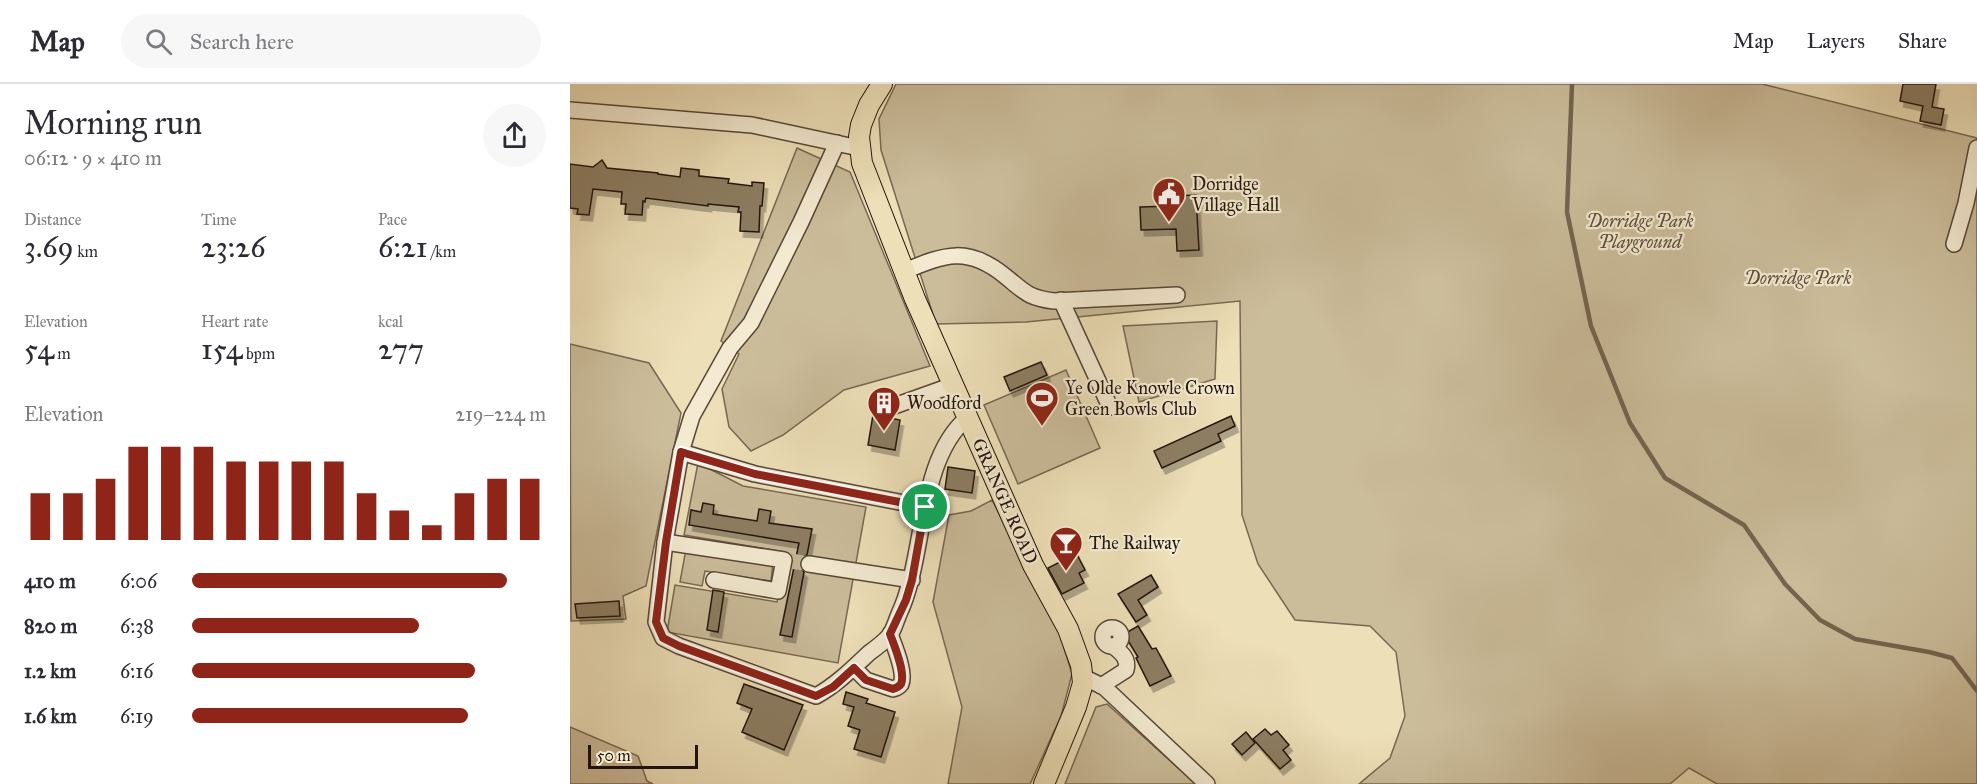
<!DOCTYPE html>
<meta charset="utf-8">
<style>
:root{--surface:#fff;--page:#f7f7f7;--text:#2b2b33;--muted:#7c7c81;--line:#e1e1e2;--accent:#8f2418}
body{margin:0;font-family:"IM FELL Great Primer",serif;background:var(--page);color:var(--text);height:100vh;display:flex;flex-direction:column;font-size:22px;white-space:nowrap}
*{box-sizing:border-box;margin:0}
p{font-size:20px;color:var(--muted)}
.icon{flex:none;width:33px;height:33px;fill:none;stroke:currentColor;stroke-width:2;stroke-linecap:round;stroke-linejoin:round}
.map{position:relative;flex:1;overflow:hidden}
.details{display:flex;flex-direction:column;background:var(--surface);width:570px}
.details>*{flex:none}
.scale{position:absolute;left:18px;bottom:15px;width:110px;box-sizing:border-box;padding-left:6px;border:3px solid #24140a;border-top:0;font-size:16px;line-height:21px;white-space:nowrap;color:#24140a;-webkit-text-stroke:4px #f3ead1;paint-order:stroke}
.pin{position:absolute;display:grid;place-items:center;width:51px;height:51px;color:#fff;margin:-26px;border:3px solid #fff;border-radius:50%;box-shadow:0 2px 6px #0007}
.round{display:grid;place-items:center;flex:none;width:63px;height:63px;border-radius:32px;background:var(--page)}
.head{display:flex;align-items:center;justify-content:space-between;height:102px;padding:0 24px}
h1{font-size:33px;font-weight:600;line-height:45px}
.figures{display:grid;grid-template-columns:repeat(3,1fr);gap:9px;height:102px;padding:6px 24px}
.figures div{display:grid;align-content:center}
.figures b{font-size:30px;font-weight:600}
.figures small{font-size:16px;font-weight:400}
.figures p{font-size:16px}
.chart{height:168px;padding:12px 24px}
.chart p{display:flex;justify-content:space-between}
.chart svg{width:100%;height:108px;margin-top:6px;stroke:var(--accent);stroke-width:6}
ul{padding:0 24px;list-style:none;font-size:20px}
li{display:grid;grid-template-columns:96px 72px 1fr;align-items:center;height:45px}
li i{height:15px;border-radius:8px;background:var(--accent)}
header{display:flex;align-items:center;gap:36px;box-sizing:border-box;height:84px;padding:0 30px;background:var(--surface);border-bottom:2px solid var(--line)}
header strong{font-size:28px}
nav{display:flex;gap:33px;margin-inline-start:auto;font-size:21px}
.search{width:420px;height:54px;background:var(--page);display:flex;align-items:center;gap:15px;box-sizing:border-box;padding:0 21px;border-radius:33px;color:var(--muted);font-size:22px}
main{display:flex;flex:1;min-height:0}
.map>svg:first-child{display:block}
.green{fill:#cbbc9a;stroke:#786852;stroke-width:1.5}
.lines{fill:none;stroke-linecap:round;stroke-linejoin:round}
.stream{stroke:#74644f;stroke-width:4.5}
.building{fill:#8d7e64;stroke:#24140a;stroke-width:1.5;filter:url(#shadow)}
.minor-tunnel{stroke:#c5b695;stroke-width:15;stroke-dasharray:15 8;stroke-linecap:butt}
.minor-casing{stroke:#564736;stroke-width:18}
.major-casing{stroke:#24140a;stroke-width:22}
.minor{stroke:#f3ead1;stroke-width:15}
.major{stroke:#eddfb8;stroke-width:20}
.route-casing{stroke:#fff;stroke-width:12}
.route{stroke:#8f2418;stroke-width:8}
.labels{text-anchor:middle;stroke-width:4.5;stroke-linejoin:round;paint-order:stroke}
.poi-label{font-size:18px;fill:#24140a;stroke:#f3ead1;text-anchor:start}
.park-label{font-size:18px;font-style:italic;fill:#5e4f3c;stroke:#f3ead1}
.street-label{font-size:18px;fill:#24140a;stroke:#f3ead1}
</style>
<header>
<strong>Map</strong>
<div class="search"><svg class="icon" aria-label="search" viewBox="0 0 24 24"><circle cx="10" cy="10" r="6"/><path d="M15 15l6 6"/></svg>Search here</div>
<nav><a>Map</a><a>Layers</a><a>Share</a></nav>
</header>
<main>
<section class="details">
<div class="head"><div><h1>Morning run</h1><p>06:12 · 9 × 410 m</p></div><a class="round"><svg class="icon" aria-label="share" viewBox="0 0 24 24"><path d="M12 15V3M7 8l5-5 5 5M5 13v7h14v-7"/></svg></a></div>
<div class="figures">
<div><p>Distance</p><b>3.69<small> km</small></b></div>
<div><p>Time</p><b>23:26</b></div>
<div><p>Pace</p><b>6:21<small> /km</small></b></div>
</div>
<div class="figures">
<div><p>Elevation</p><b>54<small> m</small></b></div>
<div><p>Heart rate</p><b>154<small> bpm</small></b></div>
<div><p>kcal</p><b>277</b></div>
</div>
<div class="chart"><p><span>Elevation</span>219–224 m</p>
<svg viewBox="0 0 160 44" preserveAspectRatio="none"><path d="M5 44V25M15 44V25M25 44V19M35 44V6M45 44V6M55 44V6M65 44V12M75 44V12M85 44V12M95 44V12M105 44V25M115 44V32M125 44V38M135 44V25M145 44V19M155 44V19"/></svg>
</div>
<ul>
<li><b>410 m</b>6:06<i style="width:89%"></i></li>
<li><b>820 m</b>6:38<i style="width:64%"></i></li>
<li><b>1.2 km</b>6:16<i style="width:80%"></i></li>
<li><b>1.6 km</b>6:19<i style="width:78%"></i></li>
</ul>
</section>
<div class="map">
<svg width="1407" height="700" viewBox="0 0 1407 700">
<defs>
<filter id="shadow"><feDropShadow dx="3.5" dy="6" stdDeviation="0" flood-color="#0004"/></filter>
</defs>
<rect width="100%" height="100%" fill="#eddfb8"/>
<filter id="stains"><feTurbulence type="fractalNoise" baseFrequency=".00333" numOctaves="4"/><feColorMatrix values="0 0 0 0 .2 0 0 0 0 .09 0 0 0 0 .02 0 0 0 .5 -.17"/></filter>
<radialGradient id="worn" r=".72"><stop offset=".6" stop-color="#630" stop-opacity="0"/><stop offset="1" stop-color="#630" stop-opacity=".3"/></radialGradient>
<g class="green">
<polygon points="326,0 1192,0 1407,54 1407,700 1147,700 1119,684 1100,700 789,700 820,674 835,632 826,568 800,542 725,536 688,480 672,431 670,217 456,238 366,240 311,66 309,35"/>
<polygon points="227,64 280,88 360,282 274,306 213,351 181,367 159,343 152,305 169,270 151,257"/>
<polygon points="647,237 645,295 569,318 553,242"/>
<polygon points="0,260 79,279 111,329 76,502 53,512 56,535 1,537"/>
<polygon points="496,286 530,364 448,400 414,321"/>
<polygon points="128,379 173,402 296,423 268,579 97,548 105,501 207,518 215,468 114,451"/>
<polygon points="422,416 488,545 502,590 491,632 460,700 378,700 392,623 363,518 379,431 401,427"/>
<polygon points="116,465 203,479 201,497 135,487 132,502 110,498"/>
<polygon points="537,620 626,700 495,700 526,623"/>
<polygon points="0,643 68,672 77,697 83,700 0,700"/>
</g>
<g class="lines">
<polyline class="stream" points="1002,0 997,128 1021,242 1060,339 1095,394 1174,441 1215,500 1250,536 1285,555 1359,568 1382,574 1407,607"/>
</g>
<g class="building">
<polygon points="1333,0 1366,0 1362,23 1374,25 1371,41 1350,37 1353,22 1330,17"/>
<polygon points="32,76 37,84 88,89 88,90 110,93 111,84 129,86 129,92 159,95 158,99 182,102 182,98 194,99 192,122 190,122 189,148 170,147 171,128 168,128 169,123 138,120 138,122 76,114 75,118 73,117 72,131 55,130 56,120 51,120 52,108 23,105 19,131 7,130 8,125 0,124 0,80 23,83"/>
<polygon points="626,111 629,166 607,167 606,145 571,146 570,123 604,122 603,112"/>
<polygon points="471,278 477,291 440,307 434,293"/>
<polygon points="303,331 312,336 320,334 330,336 325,366 298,361"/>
<polygon points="661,332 665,342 648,350 651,357 592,384 584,367"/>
<polygon points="378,383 405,387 402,409 375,405"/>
<polygon points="133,419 144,421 143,430 187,437 189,425 201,427 199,439 242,445 237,471 232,473 230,478 230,484 234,488 222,553 210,551 229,459 119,441 121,426 131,428"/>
<polygon points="502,461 515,486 509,489 514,499 492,510 478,484 494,476 490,467"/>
<polygon points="581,491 588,503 568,516 577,531 566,538 548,510"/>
<polygon points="143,506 154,508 148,548 137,546"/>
<polygon points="49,517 50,532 7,534 5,520"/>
<polygon points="568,542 582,565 586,564 601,592 580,602 566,574 568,573 554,550"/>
<polygon points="174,600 233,621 214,666 172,648 182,625 167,619"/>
<polygon points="276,608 298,615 296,619 325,628 311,673 284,665 290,646 278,642 284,623 273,620"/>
<polygon points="695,645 701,651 707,647 719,661 713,666 721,676 710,685 683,655"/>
<polygon points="676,648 685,659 672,671 662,660"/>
</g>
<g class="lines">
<polyline class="minor-tunnel" points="221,477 239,480"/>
<g class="minor-casing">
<g id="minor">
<polyline points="0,26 182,41 289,64"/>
<path d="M267,59l-36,79 -50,101 -21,25 -38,68 -11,36 -16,90 -9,80 7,16 16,8 137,50c20,-11 36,-27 53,-43 7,-5 15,-11 21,-18 4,-6 6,-14 9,-21 27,-57 18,-153 68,-196"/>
<polyline points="1384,160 1396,119 1407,64"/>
<path d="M335,187c40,-17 63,-25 100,5 20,16 23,22 49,25l123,-6"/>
<polyline points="491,216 540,323"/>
<polyline points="313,326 383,301"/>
<polyline points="111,368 185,390 355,423"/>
<polyline points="95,458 214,476 208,507 144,496"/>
<polyline points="239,480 342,496"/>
<circle cx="542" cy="553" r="9"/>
<path d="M284,584l12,12 27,9c3,-1 6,-2 8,-5 5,-11 -7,-39 -11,-50"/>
<polyline points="513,593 534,603 637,700"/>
<path d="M531,602l25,-16c3,-11 -4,-17 -13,-24"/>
</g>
</g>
<g class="major-casing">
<polyline id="major" points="312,0 299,21 291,41 289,53 292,79 345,215 463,481 498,545 511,581 513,599 506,623 474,700"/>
</g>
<use href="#minor" class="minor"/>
<use href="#major" class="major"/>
</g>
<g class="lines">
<g class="route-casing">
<path id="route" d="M111,368l74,22 170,33 -13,73 -6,20 -16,34c4,11 16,39 11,50 -2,3 -5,4 -8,5l-27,-9 -12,-12 -21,19 -17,9 -137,-50 -16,-8 -7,-16 10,-80z"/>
</g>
<use href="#route" class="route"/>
</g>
<defs>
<g id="civic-pin" transform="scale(1.725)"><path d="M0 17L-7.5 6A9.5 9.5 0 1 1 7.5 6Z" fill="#8f2418" stroke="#f3ead1"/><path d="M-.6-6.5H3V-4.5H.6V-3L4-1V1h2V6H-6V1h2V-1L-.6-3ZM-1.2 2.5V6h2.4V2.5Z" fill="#fff"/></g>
<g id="stadium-pin" transform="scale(1.725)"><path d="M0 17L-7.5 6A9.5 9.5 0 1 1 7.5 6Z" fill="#8f2418" stroke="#f3ead1"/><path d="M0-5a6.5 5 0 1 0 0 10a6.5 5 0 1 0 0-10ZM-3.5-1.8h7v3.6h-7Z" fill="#fff"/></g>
<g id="building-pin" transform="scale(1.725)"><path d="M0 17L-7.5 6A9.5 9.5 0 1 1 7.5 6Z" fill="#8f2418" stroke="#f3ead1"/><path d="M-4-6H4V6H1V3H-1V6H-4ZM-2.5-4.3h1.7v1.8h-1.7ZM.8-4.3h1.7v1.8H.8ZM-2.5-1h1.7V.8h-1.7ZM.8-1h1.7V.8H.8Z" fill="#fff"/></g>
<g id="bar-pin" transform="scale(1.725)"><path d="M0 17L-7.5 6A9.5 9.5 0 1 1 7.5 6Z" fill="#8f2418" stroke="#f3ead1"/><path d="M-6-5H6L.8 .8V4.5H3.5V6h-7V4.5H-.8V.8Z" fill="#fff"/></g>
</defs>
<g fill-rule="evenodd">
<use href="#civic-pin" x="599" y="110"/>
<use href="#stadium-pin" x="472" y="314"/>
<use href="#building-pin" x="314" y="319"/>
<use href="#bar-pin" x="496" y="459"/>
</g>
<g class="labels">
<g class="poi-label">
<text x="622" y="106">Dorridge<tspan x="622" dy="21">Village Hall</tspan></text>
<text x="495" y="310">Ye Olde Knowle Crown<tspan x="495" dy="21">Green Bowls Club</tspan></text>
<text x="337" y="325">Woodford</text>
<text x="519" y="465">The Railway</text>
</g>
<g class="park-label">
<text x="1070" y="143">Dorridge Park<tspan x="1070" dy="21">Playground</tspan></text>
<text x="1228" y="200">Dorridge Park</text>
</g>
<g class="street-label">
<text transform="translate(435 417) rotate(66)" y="6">GRANGE ROAD</text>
</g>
</g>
<rect width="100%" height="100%" filter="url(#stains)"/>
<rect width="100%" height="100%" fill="url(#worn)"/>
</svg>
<div class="scale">50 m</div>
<div class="pin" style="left:355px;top:423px;background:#1e9e55"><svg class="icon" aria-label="arrive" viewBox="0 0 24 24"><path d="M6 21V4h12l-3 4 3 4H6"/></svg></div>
</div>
</main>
